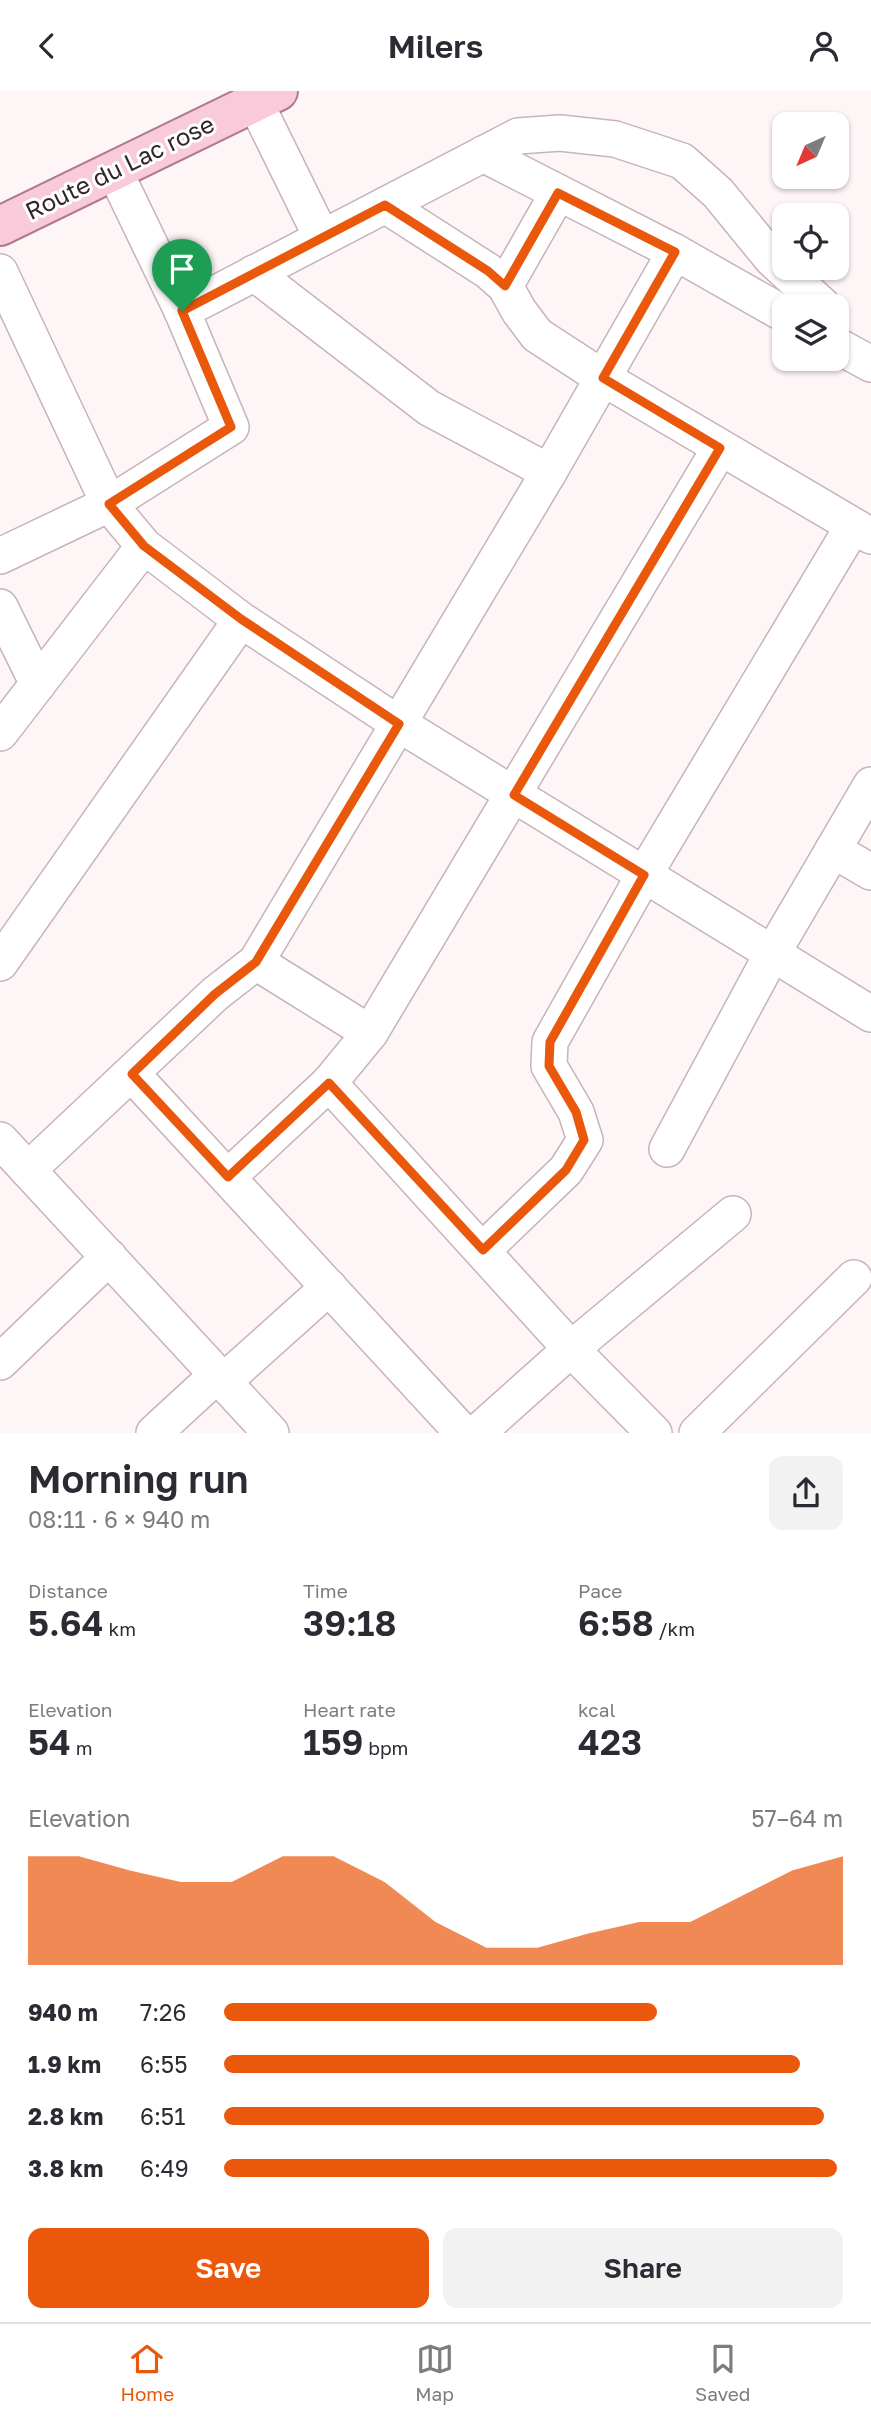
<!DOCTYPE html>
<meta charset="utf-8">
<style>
:root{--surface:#fff;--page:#f2f2f3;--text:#2b2b33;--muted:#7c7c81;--line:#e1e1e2;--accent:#ea580c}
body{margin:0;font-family:"Golos Text",sans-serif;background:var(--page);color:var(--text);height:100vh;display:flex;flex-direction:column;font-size:26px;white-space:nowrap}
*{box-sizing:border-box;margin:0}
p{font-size:23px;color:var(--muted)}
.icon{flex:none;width:38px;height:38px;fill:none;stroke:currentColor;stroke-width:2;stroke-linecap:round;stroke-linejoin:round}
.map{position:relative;height:1342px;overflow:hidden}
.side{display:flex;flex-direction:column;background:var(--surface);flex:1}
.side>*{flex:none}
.needle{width:46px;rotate:224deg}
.tools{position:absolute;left:772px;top:21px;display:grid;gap:14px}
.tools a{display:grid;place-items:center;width:77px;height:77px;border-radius:14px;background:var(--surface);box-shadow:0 2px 5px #0004;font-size:35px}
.pin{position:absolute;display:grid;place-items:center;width:60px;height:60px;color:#fff;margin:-72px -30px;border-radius:50% 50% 50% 0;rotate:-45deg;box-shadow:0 0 7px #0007}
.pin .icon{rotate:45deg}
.round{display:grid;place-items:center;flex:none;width:74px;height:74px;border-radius:14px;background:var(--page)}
.overview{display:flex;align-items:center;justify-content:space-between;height:119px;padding:0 28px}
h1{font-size:38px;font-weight:600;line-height:52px}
.stats{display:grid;grid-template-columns:repeat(3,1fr);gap:10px;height:119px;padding:7px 28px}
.stats div{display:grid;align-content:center}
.stats b{font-size:35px;font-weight:600}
.stats small{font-size:19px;font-weight:400}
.stats p{font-size:19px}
.chart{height:196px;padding:14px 28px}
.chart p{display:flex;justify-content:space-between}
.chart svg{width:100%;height:126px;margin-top:7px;fill:var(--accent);opacity:.7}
.button{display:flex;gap:14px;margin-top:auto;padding:14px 28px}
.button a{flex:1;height:80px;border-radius:14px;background:var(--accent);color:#fff;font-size:28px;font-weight:600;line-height:80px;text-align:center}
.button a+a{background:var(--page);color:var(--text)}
ul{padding:0 28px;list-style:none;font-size:23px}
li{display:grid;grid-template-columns:112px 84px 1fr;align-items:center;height:52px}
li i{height:18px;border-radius:9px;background:var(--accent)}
header{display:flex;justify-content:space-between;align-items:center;height:91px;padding:0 28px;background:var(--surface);font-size:32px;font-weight:600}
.tab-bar{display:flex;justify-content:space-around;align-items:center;height:98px;border-top:2px solid var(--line);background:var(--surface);font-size:19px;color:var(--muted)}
.tab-bar a{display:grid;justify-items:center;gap:4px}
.tab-bar .current{color:var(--accent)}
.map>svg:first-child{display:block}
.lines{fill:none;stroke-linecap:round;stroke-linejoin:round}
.minor-casing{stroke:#c9b3ba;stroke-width:38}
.major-casing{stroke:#af7a8d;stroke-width:42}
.minor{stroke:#fff;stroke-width:35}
.major{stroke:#f8cada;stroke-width:38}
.route-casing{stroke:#fff;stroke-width:14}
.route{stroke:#ea580c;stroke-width:9}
.labels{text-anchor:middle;stroke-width:6;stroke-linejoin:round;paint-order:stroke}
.street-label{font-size:24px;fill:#30272a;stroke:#fff}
</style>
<header><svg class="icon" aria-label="back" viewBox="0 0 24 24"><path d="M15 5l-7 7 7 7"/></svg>Milers<svg class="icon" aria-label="person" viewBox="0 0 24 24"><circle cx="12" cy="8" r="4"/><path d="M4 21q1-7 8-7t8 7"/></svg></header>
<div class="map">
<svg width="871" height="1342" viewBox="0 0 871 1342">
<rect width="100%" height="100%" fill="#fef5f7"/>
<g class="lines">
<g class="minor-casing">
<g id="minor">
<polyline points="255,11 322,147"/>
<polyline points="483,63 675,161 784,223"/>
<polyline points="385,114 488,180 505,195 519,220 537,244 603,287 871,445"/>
<polyline points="0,181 109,413 144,455 241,529 399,633 871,923"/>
<polyline points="254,182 429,317 549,381"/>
<polyline points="505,195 558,102"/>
<polyline points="182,220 518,45 560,42 615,48 682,70 718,102 772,168 823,215"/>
<polyline points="836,254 871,273"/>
<polyline points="0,465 109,413 231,336 182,220 114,79"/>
<polyline points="0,516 38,593"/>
<polyline points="0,642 144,455"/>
<polyline points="833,759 871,781"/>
<polyline points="256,871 370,942"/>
<polyline points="0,872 241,529"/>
<polyline points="132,983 463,1342"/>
<polyline points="329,992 571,1258 654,1342"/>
<polyline points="0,1049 271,1342"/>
<polyline points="667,1058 772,863 871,694"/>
<polyline points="28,1079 215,903 256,871 549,381 675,161"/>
<polyline points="228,1086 329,992 370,942 720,357"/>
<polyline points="483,1159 566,1079 585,1049 576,1021 549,975 550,951 644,784 853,435"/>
<polyline points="0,1271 109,1166"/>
<polyline points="223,1291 329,1196"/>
<polyline points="154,1342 217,1284"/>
<polyline points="477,1342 571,1258 733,1123"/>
<polyline points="697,1342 854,1187"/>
</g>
</g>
<g class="major-casing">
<polyline id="major" points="0,135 278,0"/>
</g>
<use href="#minor" class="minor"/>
<use href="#major" class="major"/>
</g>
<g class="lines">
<g class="route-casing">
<polygon id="route" points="558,102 675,161 603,287 720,357 514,704 644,784 550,951 549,975 576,1021 584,1049 566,1079 483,1159 329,992 228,1086 132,983 215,903 256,871 399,633 241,528 144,455 109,413 231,336 182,220 385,114 488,180 505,195"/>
</g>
<use href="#route" class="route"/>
</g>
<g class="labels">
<g class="street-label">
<text transform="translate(120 77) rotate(-26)" y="8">Route du Lac rose</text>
</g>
</g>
</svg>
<div class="tools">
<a><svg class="needle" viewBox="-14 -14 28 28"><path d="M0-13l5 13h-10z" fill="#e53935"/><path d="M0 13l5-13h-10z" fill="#7c7c81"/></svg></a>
<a><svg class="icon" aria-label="locate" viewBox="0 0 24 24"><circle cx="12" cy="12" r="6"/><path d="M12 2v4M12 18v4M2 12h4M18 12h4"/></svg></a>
<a><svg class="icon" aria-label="layers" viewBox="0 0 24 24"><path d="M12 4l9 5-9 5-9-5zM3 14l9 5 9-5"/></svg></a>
</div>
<div class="pin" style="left:182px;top:220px;background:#1e9e55"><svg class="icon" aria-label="arrive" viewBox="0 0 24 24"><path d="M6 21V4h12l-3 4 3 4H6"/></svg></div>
</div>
<section class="side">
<div class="overview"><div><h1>Morning run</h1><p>08:11 · 6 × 940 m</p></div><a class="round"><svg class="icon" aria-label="share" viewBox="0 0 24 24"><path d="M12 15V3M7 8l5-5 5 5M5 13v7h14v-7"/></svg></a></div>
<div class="stats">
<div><p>Distance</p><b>5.64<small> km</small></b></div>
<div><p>Time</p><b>39:18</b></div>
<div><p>Pace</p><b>6:58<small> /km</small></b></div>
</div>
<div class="stats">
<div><p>Elevation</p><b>54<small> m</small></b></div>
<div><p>Heart rate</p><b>159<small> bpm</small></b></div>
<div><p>kcal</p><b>423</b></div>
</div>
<div class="chart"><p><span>Elevation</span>57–64 m</p>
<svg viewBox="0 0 160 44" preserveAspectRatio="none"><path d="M0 44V6L10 6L20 11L30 15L40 15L50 6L60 6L70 15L80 29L90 38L100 38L110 33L120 29L130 29L140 20L150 11L160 6V44z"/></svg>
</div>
<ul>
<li><b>940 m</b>7:26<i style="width:70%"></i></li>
<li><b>1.9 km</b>6:55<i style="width:93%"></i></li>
<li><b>2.8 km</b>6:51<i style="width:97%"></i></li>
<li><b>3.8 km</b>6:49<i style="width:99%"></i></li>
</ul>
<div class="button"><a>Save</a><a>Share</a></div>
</section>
<nav class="tab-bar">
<a class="current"><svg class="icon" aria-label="home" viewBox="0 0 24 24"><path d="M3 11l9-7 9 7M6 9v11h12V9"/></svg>Home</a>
<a><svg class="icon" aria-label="map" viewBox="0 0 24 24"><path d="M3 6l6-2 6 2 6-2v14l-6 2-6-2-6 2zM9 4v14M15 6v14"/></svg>Map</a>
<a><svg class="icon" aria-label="saved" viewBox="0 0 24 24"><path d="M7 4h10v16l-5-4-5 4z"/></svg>Saved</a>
</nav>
